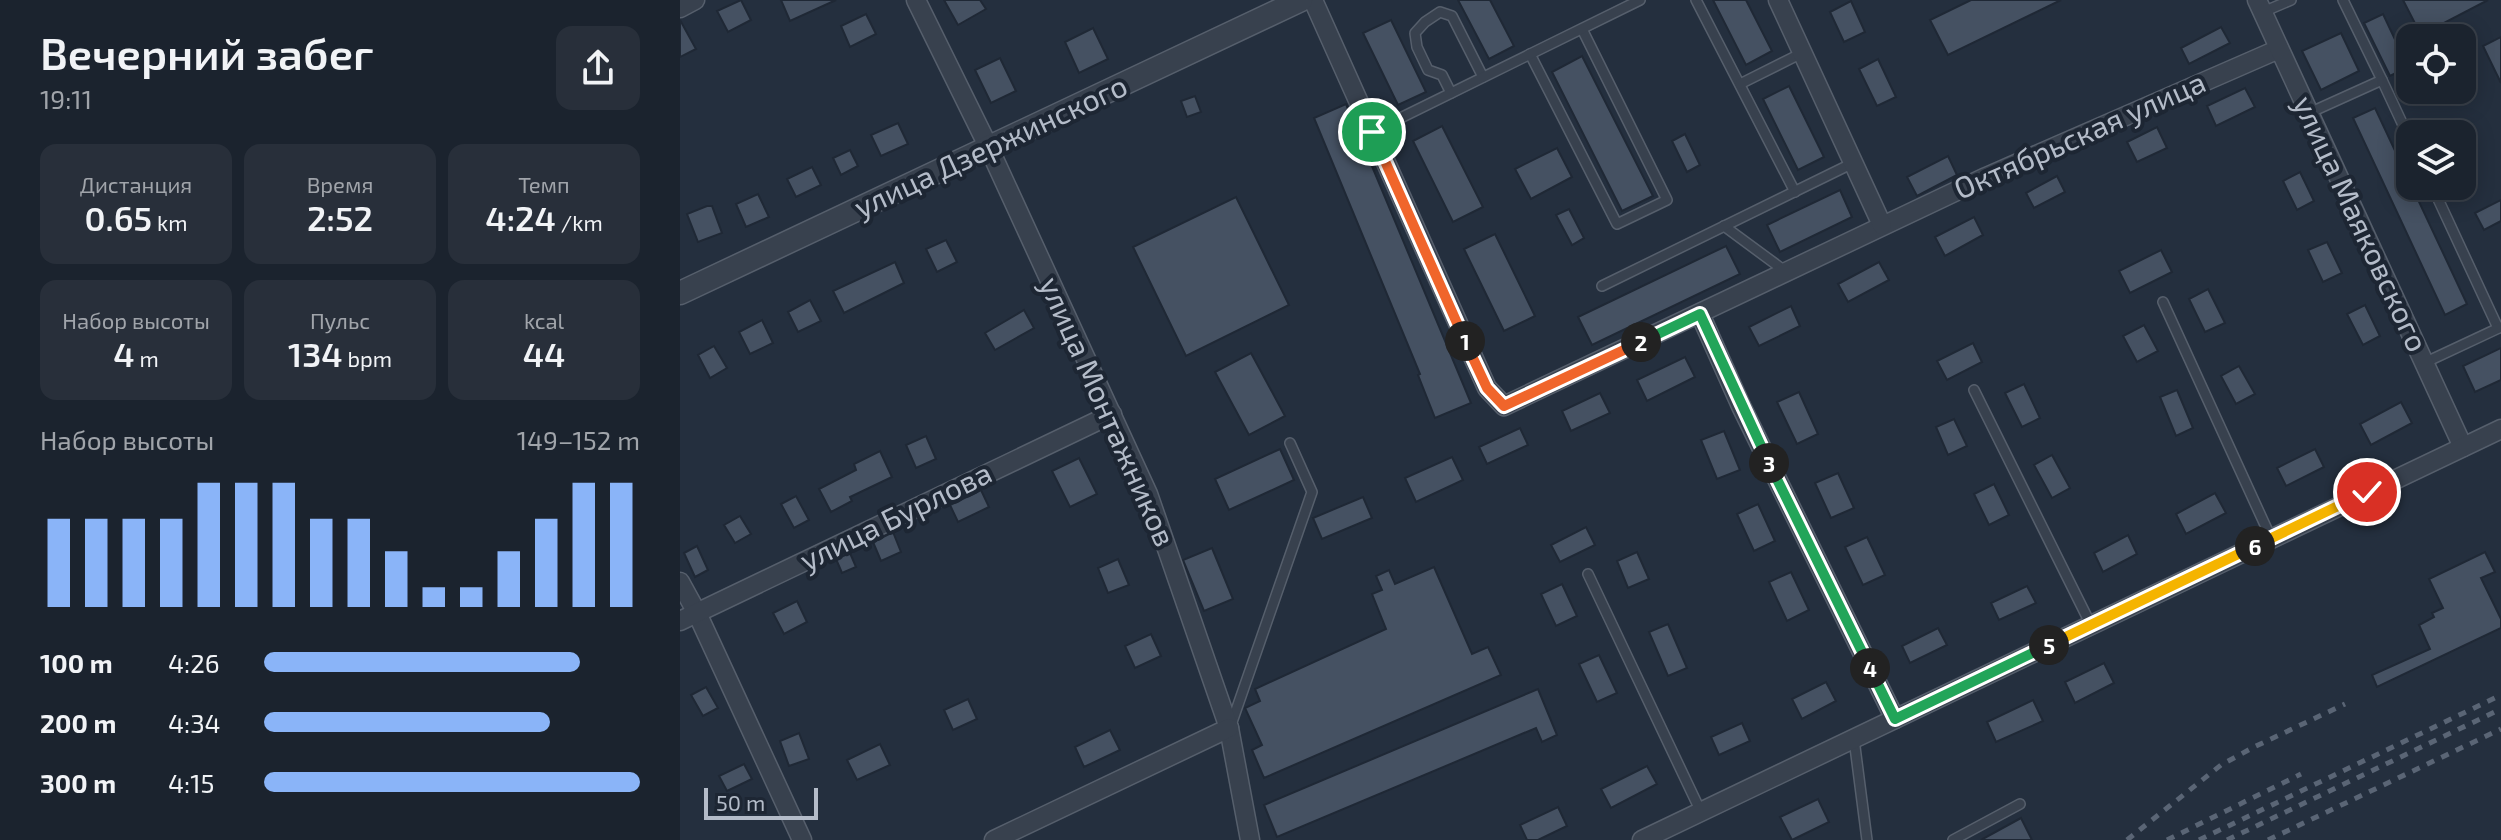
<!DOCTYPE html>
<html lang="ru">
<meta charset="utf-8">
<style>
:root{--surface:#1b232e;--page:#282f3a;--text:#f1f3f6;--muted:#a0a4aa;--line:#39404a;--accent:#8ab4f8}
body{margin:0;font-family:"Exo 2",sans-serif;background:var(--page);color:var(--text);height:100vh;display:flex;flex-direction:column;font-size:30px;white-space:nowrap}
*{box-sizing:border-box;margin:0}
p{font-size:26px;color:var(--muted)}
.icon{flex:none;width:44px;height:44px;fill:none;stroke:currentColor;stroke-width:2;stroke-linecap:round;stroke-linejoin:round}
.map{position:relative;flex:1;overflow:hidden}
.panel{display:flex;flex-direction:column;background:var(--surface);width:680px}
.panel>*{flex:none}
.fabs{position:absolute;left:1716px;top:24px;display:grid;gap:16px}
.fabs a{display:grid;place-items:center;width:80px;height:80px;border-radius:16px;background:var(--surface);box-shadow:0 4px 20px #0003,0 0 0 2px var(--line);font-size:40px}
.scale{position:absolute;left:24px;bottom:20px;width:114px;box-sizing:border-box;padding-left:8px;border:4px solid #b4bcc9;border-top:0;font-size:22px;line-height:28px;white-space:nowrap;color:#b4bcc9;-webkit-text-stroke:6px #1d2633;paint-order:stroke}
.pin{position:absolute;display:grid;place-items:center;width:68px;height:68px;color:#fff;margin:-34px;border:4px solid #fff;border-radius:50%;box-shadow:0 2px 8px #0007}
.km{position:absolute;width:40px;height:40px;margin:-20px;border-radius:50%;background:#222;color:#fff;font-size:22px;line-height:40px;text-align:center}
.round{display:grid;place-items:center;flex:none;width:84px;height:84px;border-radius:16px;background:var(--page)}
.headline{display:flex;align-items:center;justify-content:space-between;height:136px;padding:0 40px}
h1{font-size:44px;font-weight:600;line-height:60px}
.figures{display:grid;grid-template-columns:repeat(3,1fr);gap:12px;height:136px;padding:8px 40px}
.figures div{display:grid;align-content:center;border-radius:16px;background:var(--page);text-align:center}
.figures b{font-size:34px;font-weight:600}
.figures small{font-size:22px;font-weight:400}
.figures p{font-size:22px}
.chart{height:224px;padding:16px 40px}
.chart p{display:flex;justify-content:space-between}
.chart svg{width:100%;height:144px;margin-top:8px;stroke:var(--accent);stroke-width:6}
ul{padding:0 40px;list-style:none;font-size:26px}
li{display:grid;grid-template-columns:128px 96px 1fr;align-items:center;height:60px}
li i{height:20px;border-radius:10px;background:var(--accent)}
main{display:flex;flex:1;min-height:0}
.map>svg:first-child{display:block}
.building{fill:#455162;stroke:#1f2835;stroke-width:2}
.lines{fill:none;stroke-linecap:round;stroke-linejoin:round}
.service-casing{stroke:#565f6c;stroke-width:12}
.minor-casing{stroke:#565f6c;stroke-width:21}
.tertiary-casing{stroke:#565f6c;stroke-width:25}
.service{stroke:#38414e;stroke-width:9}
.minor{stroke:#38414e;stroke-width:18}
.tertiary{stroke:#38414e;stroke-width:22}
.rail{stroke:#5a6575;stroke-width:5;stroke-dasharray:8 8;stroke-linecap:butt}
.split-1-casing{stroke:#fff;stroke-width:16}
.split-2-casing{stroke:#fff;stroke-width:16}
.split-3-casing{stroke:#fff;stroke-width:16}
.split-4-casing{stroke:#fff;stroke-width:16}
.split-5-casing{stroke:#fff;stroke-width:16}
.split-6-casing{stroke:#fff;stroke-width:16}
.split-7-casing{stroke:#fff;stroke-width:16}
.split-1{stroke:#f0652b;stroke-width:10}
.split-2{stroke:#f0652b;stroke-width:10}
.split-3{stroke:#22a559;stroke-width:10}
.split-4{stroke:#22a559;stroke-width:10}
.split-5{stroke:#22a559;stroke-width:10}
.split-6{stroke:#f5b400;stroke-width:10}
.split-7{stroke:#f5b400;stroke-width:10}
.labels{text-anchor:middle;stroke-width:8;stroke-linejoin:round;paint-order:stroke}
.street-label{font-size:30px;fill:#b4bcc9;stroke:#1d2633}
</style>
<main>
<section class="panel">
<div class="headline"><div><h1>Вечерний забег</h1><p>19:11</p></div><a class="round"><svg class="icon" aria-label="share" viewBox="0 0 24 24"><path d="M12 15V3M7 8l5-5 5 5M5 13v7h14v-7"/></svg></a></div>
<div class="figures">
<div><p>Дистанция</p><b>0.65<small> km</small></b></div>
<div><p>Время</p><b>2:52</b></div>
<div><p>Темп</p><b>4:24<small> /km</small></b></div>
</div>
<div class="figures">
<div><p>Набор высоты</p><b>4<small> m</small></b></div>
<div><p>Пульс</p><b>134<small> bpm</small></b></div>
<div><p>kcal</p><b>44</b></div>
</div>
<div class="chart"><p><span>Набор высоты</span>149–152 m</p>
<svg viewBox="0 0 160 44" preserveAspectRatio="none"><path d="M5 44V17M15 44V17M25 44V17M35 44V17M45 44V6M55 44V6M65 44V6M75 44V17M85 44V17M95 44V27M105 44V38M115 44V38M125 44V27M135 44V17M145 44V6M155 44V6"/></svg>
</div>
<ul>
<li><b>100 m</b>4:26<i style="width:84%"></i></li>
<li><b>200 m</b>4:34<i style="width:76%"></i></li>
<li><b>300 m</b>4:15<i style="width:100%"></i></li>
</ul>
</section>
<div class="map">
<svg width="1821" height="840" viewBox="0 0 1821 840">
<rect width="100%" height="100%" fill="#242f3e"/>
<g class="building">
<polygon points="61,0 71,20 48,32 37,11"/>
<polygon points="101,0 156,0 110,21"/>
<polygon points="264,0 300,0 306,9 278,25"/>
<polygon points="778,0 810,0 834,46 809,59"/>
<polygon points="1033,0 1066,0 1092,51 1066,65"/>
<polygon points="1291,0 1381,0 1268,55 1250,20"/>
<polygon points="1723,0 1808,0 1741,35"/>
<polygon points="1171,1 1185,32 1164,42 1150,12"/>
<polygon points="186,14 196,34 170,47 161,26"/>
<polygon points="1703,14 1728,67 1710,76 1684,23"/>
<polygon points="0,20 16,49 0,57"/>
<polygon points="711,20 746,92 718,105 683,33"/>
<polygon points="1541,27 1550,43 1509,64 1501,48"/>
<polygon points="413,28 428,59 399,73 385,42"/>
<polygon points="1661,33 1679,71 1641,90 1622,51"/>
<polygon points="1821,37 1821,83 1803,46"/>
<polygon points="902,56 973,196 942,211 872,72"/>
<polygon points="320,58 336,91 311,103 295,70"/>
<polygon points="1198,59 1216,97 1197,106 1179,69"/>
<polygon points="1109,86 1144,157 1118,170 1083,99"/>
<polygon points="1565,88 1575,107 1536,126 1527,106"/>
<polygon points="515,96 521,112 507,117 501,101"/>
<polygon points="666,104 791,403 755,418 738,375 740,374 634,118"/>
<polygon points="1695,108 1787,304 1765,315 1673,118"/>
<polygon points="218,123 228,144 201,156 191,135"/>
<polygon points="762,126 803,207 773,222 733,141"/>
<polygon points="1477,127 1487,148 1457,162 1447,142"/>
<polygon points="1005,134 1020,165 1007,172 992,141"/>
<polygon points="877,148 892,177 851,199 835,169"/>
<polygon points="170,150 178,166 161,175 153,158"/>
<polygon points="1268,156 1277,175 1237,196 1227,177"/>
<polygon points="132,167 141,185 116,197 107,179"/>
<polygon points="1620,172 1634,201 1617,210 1603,181"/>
<polygon points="1377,176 1385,192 1354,208 1346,193"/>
<polygon points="1160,190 1172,217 1100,252 1087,225"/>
<polygon points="78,194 89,217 66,227 56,204"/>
<polygon points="556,197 609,305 506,356 453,247"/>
<polygon points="1821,200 1821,221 1804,230 1795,213"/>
<polygon points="27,206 32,206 42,233 18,242 7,214"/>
<polygon points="889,209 904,238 892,245 876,215"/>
<polygon points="1294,217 1303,235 1265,256 1255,237"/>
<polygon points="815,234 855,316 824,331 784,249"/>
<polygon points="266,240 277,262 257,272 246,249"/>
<polygon points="1647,242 1662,273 1643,282 1628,250"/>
<polygon points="1046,246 1060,274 912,345 898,317"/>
<polygon points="1481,250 1492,272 1450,293 1439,271"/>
<polygon points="215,262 224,283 164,313 153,291"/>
<polygon points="1199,262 1209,280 1168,302 1158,284"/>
<polygon points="1528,289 1545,323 1525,332 1509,299"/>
<polygon points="130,300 141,321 118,332 108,312"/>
<polygon points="1685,305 1700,336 1683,345 1667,314"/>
<polygon points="1111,306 1120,326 1079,346 1069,327"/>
<polygon points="344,310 354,328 315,350 305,333"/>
<polygon points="82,320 93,343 70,354 59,332"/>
<polygon points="1464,325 1478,351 1457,362 1443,336"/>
<polygon points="1293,343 1302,362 1267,380 1257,361"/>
<polygon points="34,346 47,368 30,378 18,355"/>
<polygon points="1821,348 1821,380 1795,392 1783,366"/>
<polygon points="571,353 605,416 569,435 535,372"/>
<polygon points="1005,357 1015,377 967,401 957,380"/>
<polygon points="1559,366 1575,394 1556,404 1541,376"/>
<polygon points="1344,384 1360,418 1342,427 1325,393"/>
<polygon points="1497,390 1513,428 1496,436 1480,397"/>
<polygon points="1119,392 1138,434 1117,444 1097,402"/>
<polygon points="920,393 930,413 891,431 882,411"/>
<polygon points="1721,402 1732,423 1691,445 1680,424"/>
<polygon points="1274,419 1287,446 1268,455 1256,427"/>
<polygon points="840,428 848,445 807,464 799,447"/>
<polygon points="1044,431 1060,470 1037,479 1021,440"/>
<polygon points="246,436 256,459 236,468 226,445"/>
<polygon points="600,449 614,480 549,510 535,479"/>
<polygon points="1635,449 1644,467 1606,486 1597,468"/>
<polygon points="200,451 212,477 170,497 172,501 151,512 139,489 176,470 174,464"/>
<polygon points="1372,455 1390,488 1372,498 1354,465"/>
<polygon points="772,457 783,480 736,502 725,478"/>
<polygon points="399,458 417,494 390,507 372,471"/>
<polygon points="1158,473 1174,508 1151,518 1135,483"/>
<polygon points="1314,484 1329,515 1309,525 1294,494"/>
<polygon points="301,490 309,507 278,522 270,505"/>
<polygon points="1535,493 1546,513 1506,534 1496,514"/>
<polygon points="116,496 129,520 114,528 101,504"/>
<polygon points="683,497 692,518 642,539 633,518"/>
<polygon points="1078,504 1095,541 1074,551 1057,514"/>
<polygon points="60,516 71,534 55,543 44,525"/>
<polygon points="906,527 915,545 880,562 871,545"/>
<polygon points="213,532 221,552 201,561 193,542"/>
<polygon points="1448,535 1457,554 1423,572 1414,553"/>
<polygon points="1187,537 1205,575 1183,585 1165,547"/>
<polygon points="17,546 28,570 15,577 4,553"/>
<polygon points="532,548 553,599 524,611 503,560"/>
<polygon points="957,552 969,579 948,588 937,561"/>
<polygon points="1805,552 1815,572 1801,578 1821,619 1821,628 1697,687 1692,675 1750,649 1739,625 1754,617 1752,613 1763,608 1749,579"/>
<polygon points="170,553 176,567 162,573 156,559"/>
<polygon points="438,559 449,585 428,593 418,568"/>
<polygon points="754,567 792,654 808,647 821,675 584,778 572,750 582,745 565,708 580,701 575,689 706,629 692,594 702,590 696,576 709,570 715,584"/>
<polygon points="1111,572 1129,610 1107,621 1089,582"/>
<polygon points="882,584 897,616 876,626 861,594"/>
<polygon points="1347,586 1356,603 1319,620 1311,603"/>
<polygon points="117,601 127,622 104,634 93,613"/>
<polygon points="988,624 1007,668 988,676 969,632"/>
<polygon points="1258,628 1267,645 1230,663 1222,646"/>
<polygon points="471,634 481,656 455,668 445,646"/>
<polygon points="919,655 937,693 917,702 899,664"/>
<polygon points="1424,663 1434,683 1395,703 1385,682"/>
<polygon points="1146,682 1156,701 1122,719 1112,699"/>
<polygon points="26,687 38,708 23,716 11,695"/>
<polygon points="858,689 877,735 862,742 856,728 597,837 584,805"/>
<polygon points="288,699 297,719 273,730 264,710"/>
<polygon points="1353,700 1363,721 1316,742 1307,722"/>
<polygon points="1062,723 1070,741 1039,755 1031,737"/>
<polygon points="430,730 440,750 404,767 395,747"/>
<polygon points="119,733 129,759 109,766 100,741"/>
<polygon points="200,744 210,765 177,780 167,760"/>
<polygon points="64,764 72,779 47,791 39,776"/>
<polygon points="967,766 977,784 931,808 921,789"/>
<polygon points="1138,799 1149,822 1112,840 1100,817"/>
<polygon points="878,807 887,826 858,840 847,840 840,825"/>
<polygon points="1341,818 1352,840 1301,840"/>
</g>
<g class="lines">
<g class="service-casing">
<g id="service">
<polyline points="1016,0 1115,192"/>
<polyline points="1663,0 1702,80"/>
<polyline points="1583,12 1611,0"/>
<polyline points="850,54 937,224 987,200 902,29"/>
<polyline points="1060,84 1122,53"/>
<polyline points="771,93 762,75 748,70 737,47 735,33 745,22 760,12 772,16 803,77"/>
<polyline points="1629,113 1702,80 1730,140"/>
<polyline points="692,132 960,0"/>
<polyline points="1752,186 1818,328"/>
<polyline points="1044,226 1105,271"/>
<polyline points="922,286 1173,163"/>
<polyline points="1483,302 1591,538"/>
<polyline points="1744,363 1821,327"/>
<polyline points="1294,390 1411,625"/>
<polyline points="908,574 1021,812"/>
<polyline points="551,725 632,492 610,443"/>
<polyline points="1174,739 1187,840"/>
<polyline points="1273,840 1340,804"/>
</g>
</g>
<g class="minor-casing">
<g id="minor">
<polyline points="236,0 309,148 468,494 549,728 570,840"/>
<polyline points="633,0 807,388 824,406 1306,177 1599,49"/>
<polyline points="1098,0 1202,225"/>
<polyline points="1577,0 1783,447"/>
<polyline points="0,8 15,0"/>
<polyline points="1020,314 1061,406 1215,719"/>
<polyline points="0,582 17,613 122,840"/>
<polyline points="0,621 432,414"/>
<polyline points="314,840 549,728"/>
<polyline points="962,840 1821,429"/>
</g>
</g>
<g class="tertiary-casing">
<polyline id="tertiary" points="0,293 621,0"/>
</g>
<use href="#service" class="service"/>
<use href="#minor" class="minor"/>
<use href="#tertiary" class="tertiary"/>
<g class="rail">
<polyline points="1447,840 1541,765 1574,747 1665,704"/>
<polyline points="1487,840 1621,774"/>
<polyline points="1519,840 1821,695"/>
<polyline points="1547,840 1821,709"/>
<polyline points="1588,840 1821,729"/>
</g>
</g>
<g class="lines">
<g class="split-1-casing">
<polyline id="split-1" points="692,132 785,341"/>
</g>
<g class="split-2-casing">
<polyline id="split-2" points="785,341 807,388 824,406 961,342"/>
</g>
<g class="split-3-casing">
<polyline id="split-3" points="961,342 1020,314 1089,463"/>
</g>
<g class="split-4-casing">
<polyline id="split-4" points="1089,463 1190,668"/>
</g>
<g class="split-5-casing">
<polyline id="split-5" points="1190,668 1215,719 1369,645"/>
</g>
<g class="split-6-casing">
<polyline id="split-6" points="1369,645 1575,546"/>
</g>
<g class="split-7-casing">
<polyline id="split-7" points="1575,546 1687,492"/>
</g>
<use href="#split-1" class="split-1"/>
<use href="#split-2" class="split-2"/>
<use href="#split-3" class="split-3"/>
<use href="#split-4" class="split-4"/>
<use href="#split-5" class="split-5"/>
<use href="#split-6" class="split-6"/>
<use href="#split-7" class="split-7"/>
</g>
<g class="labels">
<g class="street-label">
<text transform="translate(1400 136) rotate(-24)" y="10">Октябрьская улица</text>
<text transform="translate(311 147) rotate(-25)" y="10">улица Дзержинского</text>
<text transform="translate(1680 224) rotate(65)" y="10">улица Маяковского</text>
<text transform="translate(427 412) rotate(66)" y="10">улица Монтажников</text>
<text transform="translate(216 517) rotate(-26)" y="10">улица Бурлова</text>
</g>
</g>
</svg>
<div class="fabs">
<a><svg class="icon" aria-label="locate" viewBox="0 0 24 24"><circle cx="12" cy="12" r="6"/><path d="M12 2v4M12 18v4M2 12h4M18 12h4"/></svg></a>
<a><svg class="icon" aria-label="layers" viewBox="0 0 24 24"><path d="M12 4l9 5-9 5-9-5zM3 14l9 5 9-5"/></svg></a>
</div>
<div class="scale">50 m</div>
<div class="pin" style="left:692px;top:132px;background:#1e9e55"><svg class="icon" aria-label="arrive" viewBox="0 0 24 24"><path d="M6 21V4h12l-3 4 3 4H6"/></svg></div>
<div class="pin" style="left:1687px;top:492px;background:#d93025"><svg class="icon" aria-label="check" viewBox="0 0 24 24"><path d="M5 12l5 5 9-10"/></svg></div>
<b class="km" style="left:785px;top:341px">1</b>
<b class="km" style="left:961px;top:342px">2</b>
<b class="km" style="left:1089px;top:463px">3</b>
<b class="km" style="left:1190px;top:668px">4</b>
<b class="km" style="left:1369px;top:645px">5</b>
<b class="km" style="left:1575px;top:546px">6</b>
</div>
</main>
